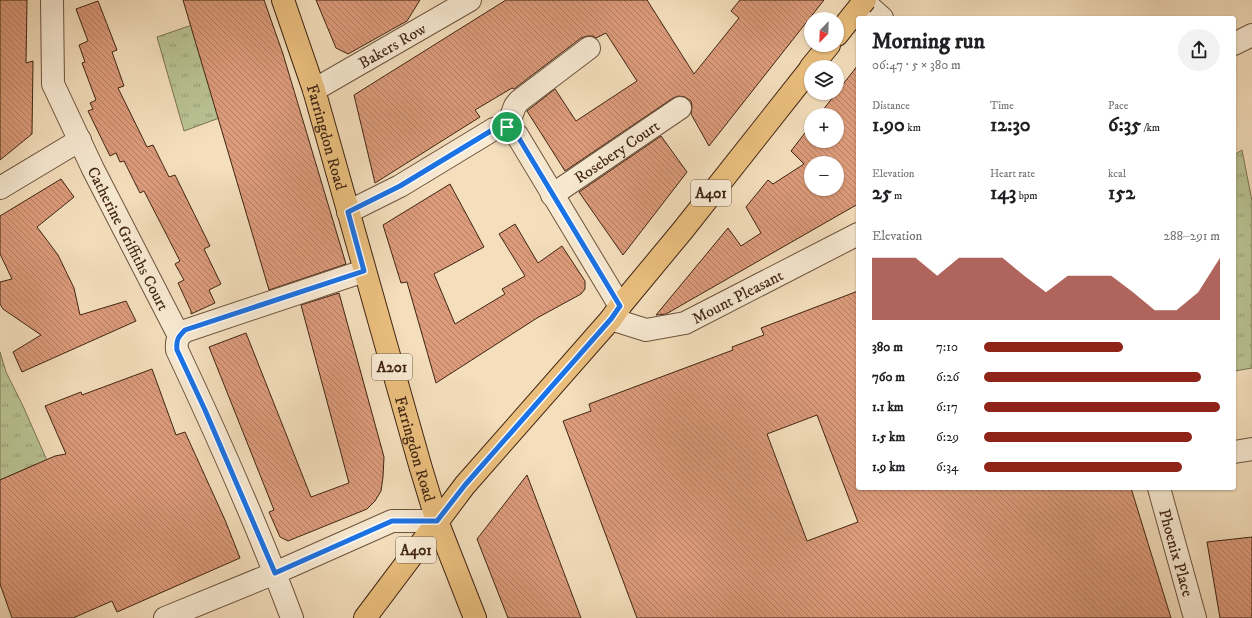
<!DOCTYPE html>
<meta charset="utf-8">
<style>
:root{--surface:#fff;--page:#f2f2f2;--text:#202124;--muted:#757577;--accent:#8f2418}
body{margin:0;font-family:"IM FELL DW Pica",serif;background:var(--page);color:var(--text);height:100vh;display:flex;flex-direction:column;font-size:15px;white-space:nowrap}
*{box-sizing:border-box;margin:0}
p{font-size:13px;color:var(--muted)}
.icon{flex:none;width:22px;height:22px;fill:none;stroke:currentColor;stroke-width:2;stroke-linecap:round;stroke-linejoin:round}
.map{position:relative;flex:1;overflow:hidden}
.sheet{position:absolute;left:856px;top:16px;width:380px;height:474px;display:flex;flex-direction:column;background:var(--surface);border-radius:4px;box-shadow:0 1px 3px #0004}
.sheet>*{flex:none}
.needle{width:26px;rotate:203deg}
.fabs{position:absolute;left:804px;top:12px;display:grid;gap:8px}
.fabs a{display:grid;place-items:center;width:40px;height:40px;border-radius:50%;background:var(--surface);box-shadow:0 1px 3px #0004;font-size:20px}
.pin{position:absolute;display:grid;place-items:center;width:34px;height:34px;color:#fff;margin:-17px;border:2px solid #fff;border-radius:50%;box-shadow:0 1px 4px #0007}
.round{display:grid;place-items:center;flex:none;width:42px;height:42px;border-radius:21px;background:var(--page)}
.headline{display:flex;align-items:center;justify-content:space-between;height:68px;padding:0 16px}
h1{font-size:22px;font-weight:700;line-height:30px}
.metrics{display:grid;grid-template-columns:repeat(3,1fr);gap:6px;height:68px;padding:4px 16px}
.metrics div{display:grid;align-content:center}
.metrics b{font-size:20px;font-weight:700}
.metrics small{font-size:11px;font-weight:400}
.metrics p{font-size:11px}
.chart{height:112px;padding:8px 16px}
.chart p{display:flex;justify-content:space-between}
.chart svg{width:100%;height:72px;margin-top:4px;fill:var(--accent);opacity:.7}
ul{padding:0 16px;list-style:none;font-size:13px}
li{display:grid;grid-template-columns:64px 48px 1fr;align-items:center;height:30px}
li i{height:10px;border-radius:5px;background:var(--accent)}
.map>svg:first-child{display:block}
.grass{fill:url(#grass-tufts);stroke:#7c7453}
.building{fill:url(#building-back-hatch);stroke:#402513;fill-rule:evenodd}
.lines{fill:none;stroke-linecap:round;stroke-linejoin:round}
.street-casing{stroke:#6d533d;stroke-width:24}
.primary-casing{stroke:#402513;stroke-width:24}
.street{stroke:#f8ead3;stroke-width:22}
.primary{stroke:#eabf7e;stroke-width:22}
.primary-bridge-casing{stroke:#402513;stroke-width:24;stroke-linecap:butt}
.primary-bridge{stroke:#eabf7e;stroke-width:22}
.route-casing{stroke:#fff;stroke-width:8}
.route{stroke:#1a73e8;stroke-width:5}
.labels{text-anchor:middle;stroke-width:3.5;stroke-linejoin:round;paint-order:stroke}
.shield{fill:#f8ead3;stroke:#77604d;stroke-width:1}
.shield-label{font-size:15px;font-weight:bold;fill:#402513}
.street-label{font-size:16px;fill:#402513;stroke:#f8ead3}
</style>
<div class="map">
<svg width="1252" height="618" viewBox="0 0 1252 618">
<defs>
<pattern id="grass-tufts" width="24" height="20" patternUnits="userSpaceOnUse"><rect width="24" height="20" fill="#b9c293"/><path d="M3 7l-1-3M5 7V3M7 7l1-3M15 17l-1-3M17 17v-4M19 17l1-3" fill="none" stroke="#989d77"/></pattern>
<pattern id="building-back-hatch" width="6" height="6" patternUnits="userSpaceOnUse"><rect width="6" height="6" fill="#dc9b7b"/><path d="M-1 5l2 2M0 0l6 6M5-1l2 2" fill="none" stroke="#b47e64"/></pattern>
</defs>
<rect width="100%" height="100%" fill="#f4debc"/>
<filter id="stains"><feTurbulence type="fractalNoise" baseFrequency=".005" numOctaves="4"/><feColorMatrix values="0 0 0 0 .2 0 0 0 0 .09 0 0 0 0 .02 0 0 0 .5 -.17"/></filter>
<radialGradient id="worn" r=".72"><stop offset=".6" stop-color="#630" stop-opacity="0"/><stop offset="1" stop-color="#630" stop-opacity=".3"/></radialGradient>
<g class="grass">
<polygon points="192,25 222,117 184,131 157,37"/>
<polygon points="1242,150 1252,201 1252,368 1234,371 1234,155"/>
<polygon points="0,352 6,372 23,406 49,465 34,465 0,480"/>
</g>
<g class="building">
<polygon points="0,0 27,0 26,63 33,61 32,134 0,160"/>
<polygon points="183,0 264,0 283,54 346,264 269,290"/>
<polygon points="316,0 420,0 407,21 348,54 336,48"/>
<polygon points="506,0 647,0 694,74 739,18 731,11 740,0 824,0 709,146 691,114 692,107 691,101 685,97 679,96 673,98 565,171 527,111 555,89 576,121 637,81 606,33 596,38 593,36 588,36 581,38 514,89 512,88 475,110 480,117 375,183 354,95"/>
<polygon points="98,1 117,50 112,52 124,86 118,88 147,147 153,145 169,177 175,175 210,246 204,249 221,284 209,290 215,303 191,314 191,311 178,283 184,280 175,264 180,261 144,191 140,193 124,161 120,162 116,153 110,156 88,111 93,109 90,103 96,100 82,63 85,62 79,45 88,41 76,9"/>
<path d="M858,65v139l-192,110 -10,1 72,-87 13,18 20,-13 -15,-26 22,-27 5,4 31,-20 -13,-13 20,-26v16h26v-26h-18zM811,163h26v26h-26z"/>
<polygon points="661,136 687,172 623,255 579,192"/>
<polygon points="61,179 74,197 37,227 58,255 74,288 80,315 126,301 136,321 22,372 13,352 41,335 3,309 0,304 0,282 12,279 0,254 0,216"/>
<polygon points="450,184 484,247 434,274 455,324 505,294 502,289 525,276 499,234 515,224 538,263 562,246 585,281 585,289 581,294 537,318 436,383 407,282 401,283 383,225"/>
<path d="M858,291v197h273l40,130h-534l-74,-197 28,-10 -2,-7 144,-54 -1,-3 32,-12 -3,-7zM817,415l41,107 -51,19 -40,-107z"/>
<polygon points="339,293 384,457 383,477 381,491 375,501 367,509 288,541 280,537 269,512 274,510 209,347 246,333 311,497 349,483 301,305"/>
<polygon points="152,369 176,435 185,432 225,520 240,558 117,612 112,601 73,618 12,618 0,584 0,480 55,456 66,454 45,406 81,392 82,395"/>
<polygon points="527,475 581,618 508,618 477,539"/>
<polygon points="1252,537 1252,618 1220,618 1207,542"/>
</g>
<g class="lines">
<g class="street-casing">
<g id="street">
<path id="s1" d="M52,0l1,84 40,85 86,167"/>
<polyline points="862,0 882,18"/>
<polyline points="1234,44 1252,35"/>
<path id="s2" d="M314,90l156,-90"/>
<polyline points="507,127 515,106 519,101 589,48"/>
<polyline points="0,188 80,140"/>
<path id="s3" d="M552,195l128,-87"/>
<path d="M348,212l52,-26 94,-57c10,-4 16,-1 23,6l103,171"/>
<path id="s4" d="M611,319l35,11 39,-7 173,-89"/>
<polyline points="1234,452 1252,449"/>
<path id="s5" d="M1159,488l36,130"/>
<polyline points="165,618 275,573 392,521 437,521"/>
<path d="M292,618c-34,-91 -74,-181 -115,-268 -1,-10 1,-13 8,-19l179,-60"/>
</g>
</g>
<g class="primary-casing">
<g id="primary">
<path id="s6" d="M283,0l31,90 106,375 17,56 38,97"/>
<polyline points="837,35 861,5"/>
<polyline points="811,67 829,45"/>
<polyline points="365,618 465,485 611,319 620,306 683,230 811,68"/>
</g>
</g>
<use href="#street" class="street"/>
<use href="#primary" class="primary"/>
<g class="primary-bridge-casing">
<polyline id="primary-bridge" points="861,5 865,0"/>
</g>
<use href="#primary-bridge" class="primary-bridge"/>
</g>
<g class="lines">
<g class="route-casing">
<path id="route" d="M500,127c8,0 12,2 17,8l103,171 -9,13 -146,166 -28,36h-45l-117,52 -70,-163 -28,-60c-1,-10 1,-13 8,-20l179,-59 -16,-59 52,-26 94,-57z"/>
</g>
<use href="#route" class="route"/>
</g>
<g class="labels">
<g class="shield">
<rect x="691" y="180" width="40" height="26" rx="3"/>
<rect x="372" y="354" width="40" height="26" rx="3"/>
<rect x="396" y="537" width="40" height="26" rx="3"/>
</g>
<g class="shield-label">
<text x="711" y="198">A401</text>
<text x="392" y="372">A201</text>
<text x="416" y="555">A401</text>
</g>
<g class="street-label">
<text dy="6" stroke="none"><textPath href="#s2" startOffset="90">Bakers Row</textPath></text>
<text dy="6" stroke="none"><textPath href="#s6" startOffset="144">Farringdon Road</textPath></text>
<text dy="6" stroke="none"><textPath href="#s3" startOffset="78">Rosebery Court</textPath></text>
<text dy="6" stroke="none"><textPath href="#s1" startOffset="256">Catherine Griffiths Court</textPath></text>
<text dy="6" stroke="none"><textPath href="#s4" startOffset="135">Mount Pleasant</textPath></text>
<text dy="6" stroke="none"><textPath href="#s6" startOffset="468">Farringdon Road</textPath></text>
<text dy="6" stroke="none"><textPath href="#s5" startOffset="67">Phoenix Place</textPath></text>
</g>
</g>
<rect width="100%" height="100%" filter="url(#stains)"/>
<rect width="100%" height="100%" fill="url(#worn)"/>
</svg>
<div class="fabs">
<a><svg class="needle" viewBox="-14 -14 28 28"><path d="M0-13l5 13h-10z" fill="#e53935"/><path d="M0 13l5-13h-10z" fill="#757577"/></svg></a>
<a><svg class="icon" aria-label="layers" viewBox="0 0 24 24"><path d="M12 4l9 5-9 5-9-5zM3 14l9 5 9-5"/></svg></a>
<a>+</a>
<a>−</a>
</div>
<div class="pin" style="left:507px;top:127px;background:#1e9e55"><svg class="icon" aria-label="arrive" viewBox="0 0 24 24"><path d="M6 21V4h12l-3 4 3 4H6"/></svg></div>
<section class="sheet">
<div class="headline"><div><h1>Morning run</h1><p>06:47 · 5 × 380 m</p></div><a class="round"><svg class="icon" aria-label="share" viewBox="0 0 24 24"><path d="M12 15V3M7 8l5-5 5 5M5 13v7h14v-7"/></svg></a></div>
<div class="metrics">
<div><p>Distance</p><b>1.90<small> km</small></b></div>
<div><p>Time</p><b>12:30</b></div>
<div><p>Pace</p><b>6:35<small> /km</small></b></div>
</div>
<div class="metrics">
<div><p>Elevation</p><b>25<small> m</small></b></div>
<div><p>Heart rate</p><b>143<small> bpm</small></b></div>
<div><p>kcal</p><b>152</b></div>
</div>
<div class="chart"><p><span>Elevation</span>288–291 m</p>
<svg viewBox="0 0 160 44" preserveAspectRatio="none"><path d="M0 44V6L10 6L20 6L30 17L40 6L50 6L60 6L70 17L80 27L90 17L100 17L110 17L120 27L130 38L140 38L150 27L160 6V44z"/></svg>
</div>
<ul>
<li><b>380 m</b>7:10<i style="width:59%"></i></li>
<li><b>760 m</b>6:26<i style="width:92%"></i></li>
<li><b>1.1 km</b>6:17<i style="width:100%"></i></li>
<li><b>1.5 km</b>6:29<i style="width:88%"></i></li>
<li><b>1.9 km</b>6:34<i style="width:84%"></i></li>
</ul>
</section>
</div>
